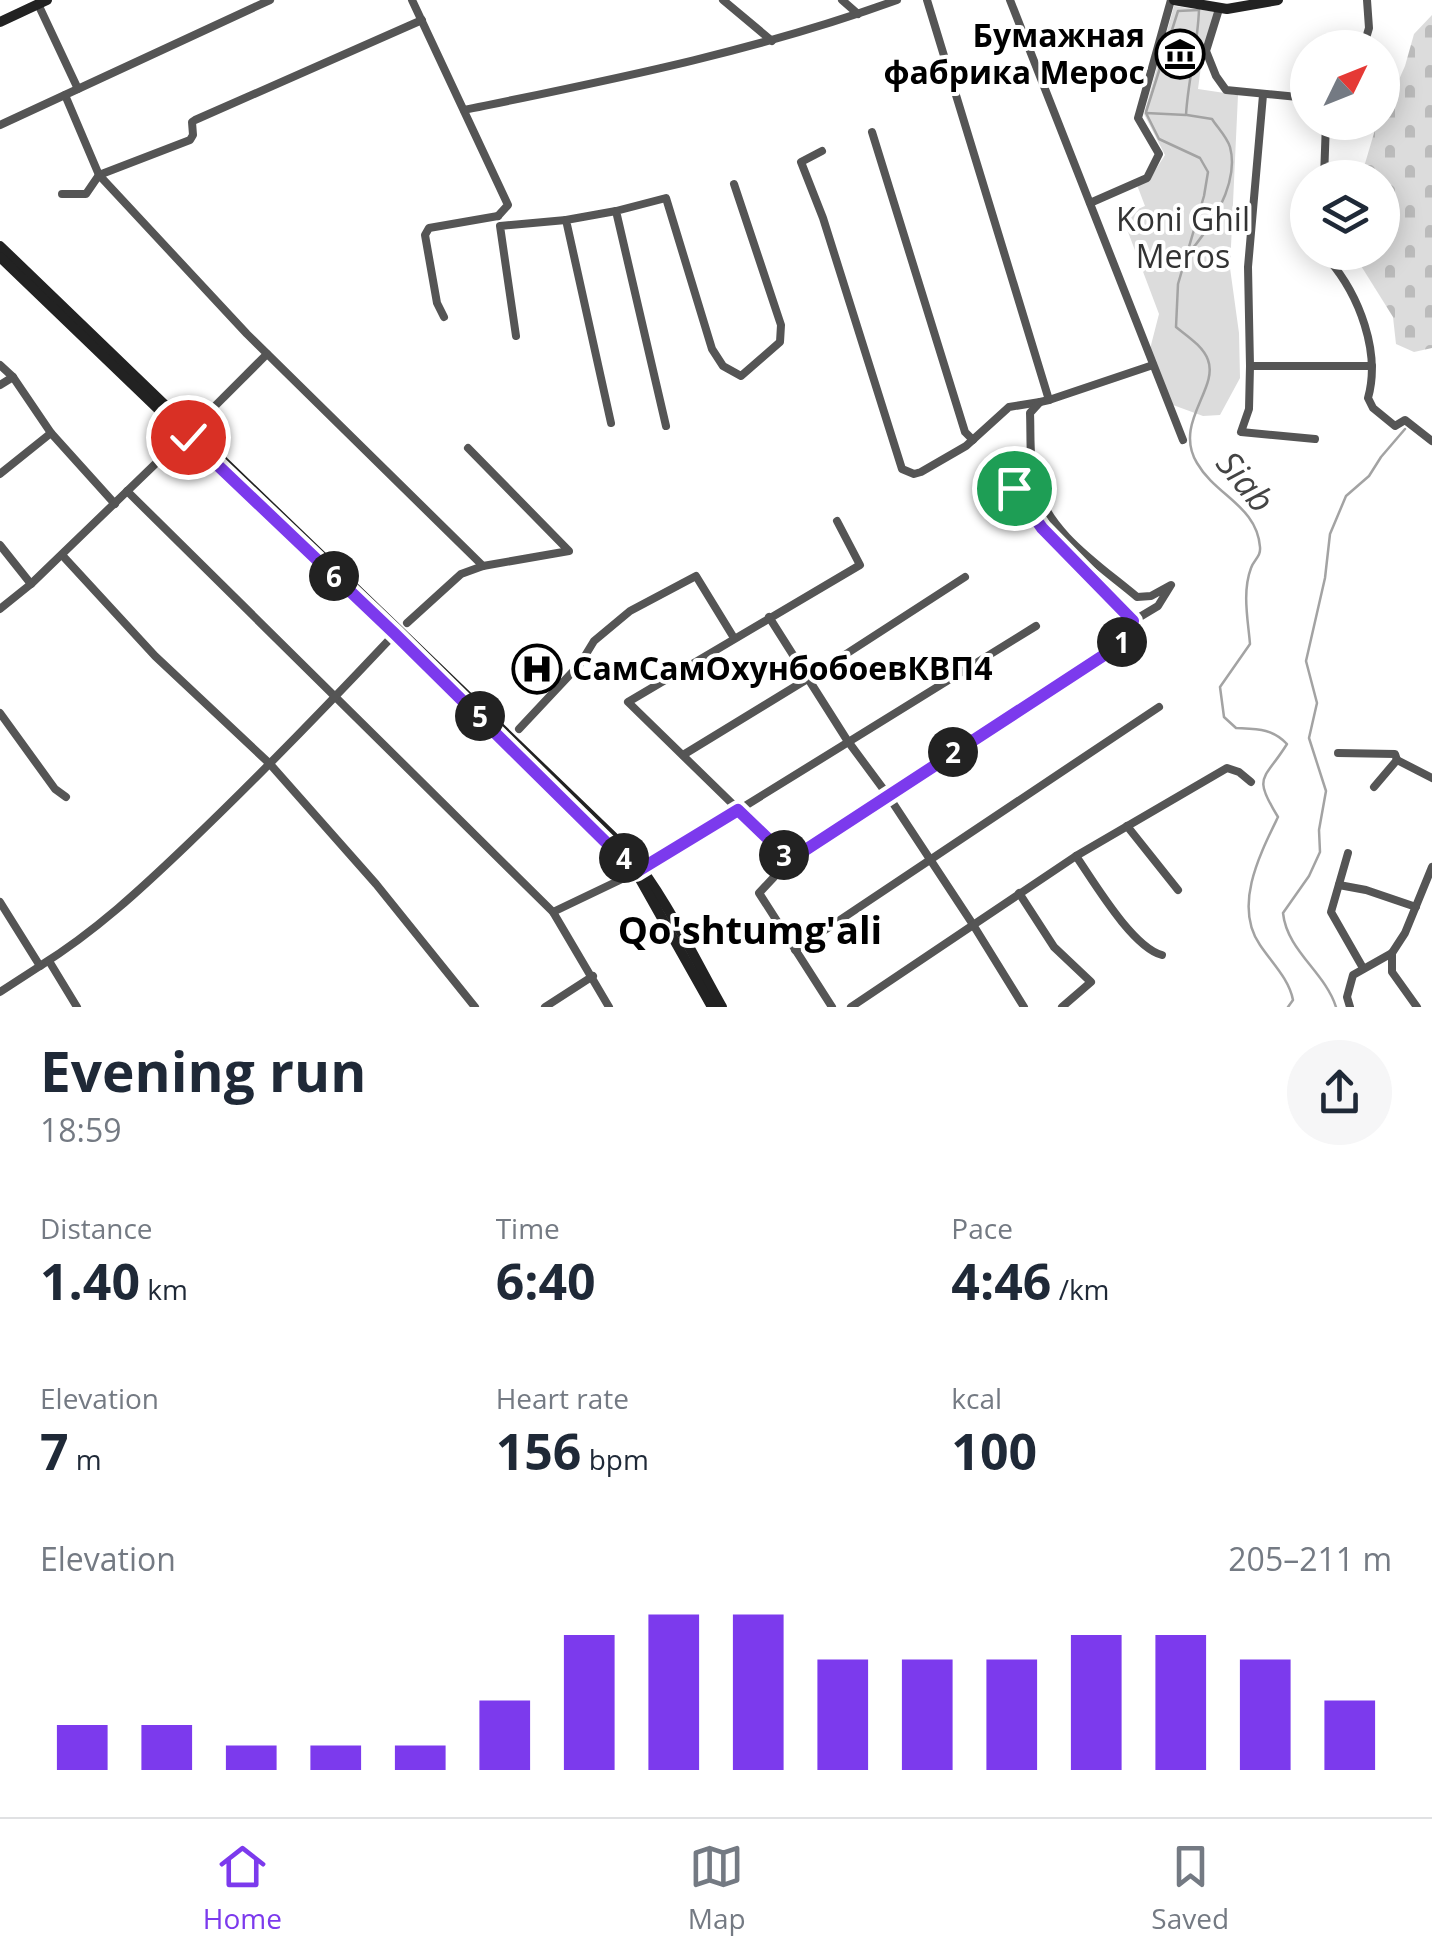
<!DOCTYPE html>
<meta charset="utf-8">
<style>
:root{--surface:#fff;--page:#f6f6f7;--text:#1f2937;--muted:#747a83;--line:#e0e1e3;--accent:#7c3aed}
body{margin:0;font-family:"Open Sans",sans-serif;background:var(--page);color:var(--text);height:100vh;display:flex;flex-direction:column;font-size:38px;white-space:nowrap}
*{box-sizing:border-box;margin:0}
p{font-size:32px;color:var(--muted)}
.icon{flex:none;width:55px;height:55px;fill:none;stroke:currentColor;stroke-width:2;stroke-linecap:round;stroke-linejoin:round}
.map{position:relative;height:1007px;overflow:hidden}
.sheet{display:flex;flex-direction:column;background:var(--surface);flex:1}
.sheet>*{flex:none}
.needle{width:65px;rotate:47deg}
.controls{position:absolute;left:1290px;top:30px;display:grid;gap:20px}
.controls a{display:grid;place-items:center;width:110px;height:110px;border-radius:50%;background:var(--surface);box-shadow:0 5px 25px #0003;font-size:50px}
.pin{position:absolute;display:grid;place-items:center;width:85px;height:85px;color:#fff;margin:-42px;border:5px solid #fff;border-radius:50%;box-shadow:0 2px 10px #0007}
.km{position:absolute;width:50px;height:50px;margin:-25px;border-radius:50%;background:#222;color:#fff;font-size:28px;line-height:50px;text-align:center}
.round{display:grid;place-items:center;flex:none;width:105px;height:105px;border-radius:52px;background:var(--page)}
.summary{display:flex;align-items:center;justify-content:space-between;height:170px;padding:0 40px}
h1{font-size:55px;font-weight:700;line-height:75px}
.figures{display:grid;grid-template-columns:repeat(3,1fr);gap:15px;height:170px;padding:10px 40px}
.figures div{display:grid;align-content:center}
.figures b{font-size:50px;font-weight:700}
.figures small{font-size:28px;font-weight:400}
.figures p{font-size:28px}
.chart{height:280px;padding:20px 40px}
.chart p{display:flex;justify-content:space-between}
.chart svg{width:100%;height:180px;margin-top:10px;stroke:var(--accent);stroke-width:6}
.dock{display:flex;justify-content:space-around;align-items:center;height:140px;border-top:2px solid var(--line);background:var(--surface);font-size:28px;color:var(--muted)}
.dock a{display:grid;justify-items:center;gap:5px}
.dock .on{color:var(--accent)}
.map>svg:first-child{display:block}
.cemetery{fill:url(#cemetery-stones)}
.green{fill:#dcdcdc}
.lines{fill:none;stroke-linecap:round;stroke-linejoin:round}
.stream{stroke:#a3a3a3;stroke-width:2.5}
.minor{stroke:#555;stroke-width:8}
.secondary{stroke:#222;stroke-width:10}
.route-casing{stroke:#fff;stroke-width:20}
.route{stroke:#7c3aed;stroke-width:12}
.labels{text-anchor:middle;stroke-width:8;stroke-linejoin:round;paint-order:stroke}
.poi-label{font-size:32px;font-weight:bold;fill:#000;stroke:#fff;text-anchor:end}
.park-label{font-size:32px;fill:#333;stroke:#fff}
.water-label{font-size:35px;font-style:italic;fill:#444;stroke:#fff}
.quarter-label{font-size:38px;font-weight:bold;fill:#000;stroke:#fff}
</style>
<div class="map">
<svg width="1432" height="1007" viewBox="0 0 1432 1007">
<defs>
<pattern id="cemetery-stones" width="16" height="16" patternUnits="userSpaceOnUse" patternTransform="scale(2.5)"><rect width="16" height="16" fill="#dcdcdc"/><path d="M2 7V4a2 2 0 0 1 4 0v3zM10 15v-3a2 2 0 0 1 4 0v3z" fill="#bbb"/></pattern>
</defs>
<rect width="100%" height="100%" fill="#fff"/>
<polygon class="cemetery" points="1432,15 1432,348 1414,352 1396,344 1393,317 1353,253 1382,252 1382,178 1361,177 1377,123 1382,122 1385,95 1393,93 1405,66 1414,34"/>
<polygon class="green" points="1174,6 1217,12 1203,51 1198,89 1238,95 1230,268 1239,333 1240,378 1220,415 1203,416 1173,405 1150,349 1159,314 1122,216 1145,206 1137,185 1149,180 1165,155 1144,114"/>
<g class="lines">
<g class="stream">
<path d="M1199,9c-1,36 -11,70 -13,106l-40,-2 13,26 41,19 8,14 -4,24 -26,88 -2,43c11,9 27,19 32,33 11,29 -35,63 -11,103 19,33 60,43 63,84 1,10 -6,12 -9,21 -9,24 -3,52 -1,76l-30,43 4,30 12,11c20,1 36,0 51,16 -23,37 -35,31 -9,73 -18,37 -45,89 -18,128 12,18 29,34 33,55l-5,7"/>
<polyline points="1146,112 1178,11 1199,10"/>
<path d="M1185,257c24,-26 55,-73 45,-110 -3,-10 -13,-20 -18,-28l-25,-4"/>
<path d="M1336,1007c-11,-35 -49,-56 -53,-94l26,-37 11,-24 -1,-22 7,-39 -17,-53 8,-35 -11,-42 19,-83 5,-44 16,-38 23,-20 12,-19 24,-28"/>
</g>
<g class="minor">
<polyline points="412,0 508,205 498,216"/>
<polyline points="723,0 772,41"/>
<polyline points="842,0 858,14"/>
<polyline points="1010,0 1183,440"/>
<polyline points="38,4 78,89"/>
<polyline points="1219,9 1206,51 1216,76 1226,90 1308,98"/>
<polyline points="1363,48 1369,28 1367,0"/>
<polyline points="65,95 99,175 190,140 193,135 192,122 195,120 422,20"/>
<polyline points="1263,95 1248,267 1250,366 1372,366"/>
<path d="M464,110c146,-30 293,-59 433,-110"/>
<polyline points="0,125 270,0"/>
<polyline points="872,132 965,432 973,440"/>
<polyline points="822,151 801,162 823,218 902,469 914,474 921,472 966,446 1009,407 1040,402"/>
<polyline points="1324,178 1326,122"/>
<polyline points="62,194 86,194 99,175 247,334 483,566"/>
<polyline points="1090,203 1147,178 1159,154 1138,118 1171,0"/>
<path d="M1329,252v8c30,35 52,92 39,138l5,10 22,18 10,-6 27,21"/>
<polyline points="444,317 437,303 425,235 429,228 498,216"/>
<polyline points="516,336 500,226 566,220"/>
<polyline points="0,365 13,377 51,433 115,504"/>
<polyline points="1250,366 1249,409 1241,432 1315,439"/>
<polyline points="0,385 13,377"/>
<polyline points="1049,400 1153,365"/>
<polyline points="199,422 267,354"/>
<polyline points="611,423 566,220 616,211"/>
<polyline points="666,426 616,211 666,198 712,349 723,366 741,376 780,342 781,325 734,184"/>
<polyline points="0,474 51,433"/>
<polyline points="1014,487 1042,528 1133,621"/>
<polyline points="127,491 553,912 609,1007"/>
<path d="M837,521l23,44 -232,137 162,158 328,-214 10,-11 5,-14 25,-15 13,-21 -20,11 -14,1c-38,-32 -89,-64 -102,-114 -6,-21 -4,-48 -5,-70l10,-11 9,-2 -122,-400"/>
<polyline points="0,545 31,584"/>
<polyline points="62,555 155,656 270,764 376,884 475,1007"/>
<polyline points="0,609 31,584 178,442"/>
<polyline points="769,617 847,740 887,794 972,923 1024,1007"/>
<polyline points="407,623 461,574 483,566 569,551 468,448"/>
<polyline points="0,713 55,789 66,797"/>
<polyline points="519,729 580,664 594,641 630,611 696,576 734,638"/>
<polyline points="1338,753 1395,754 1397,760"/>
<polyline points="683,755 809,678 965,577"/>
<polyline points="1374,787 1397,760 1432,778"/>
<polyline points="1127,826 1178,890"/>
<polyline points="1348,853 1331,912 1363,968"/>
<path d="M1076,856c18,26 56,91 86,99"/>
<polyline points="790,860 759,893 832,1007"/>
<polyline points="1339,885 1366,890 1416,907"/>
<polyline points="1019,893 1054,947 1091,982 1062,1007"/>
<path d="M0,902l40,64c56,-35 101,-77 148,-122 69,-66 135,-134 200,-203"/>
<polyline points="553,912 643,869 1036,626"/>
<polyline points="795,950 1159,707"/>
<polyline points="1392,953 1392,972 1417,1007"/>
<polyline points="49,961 77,1007"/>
<polyline points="0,992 40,966"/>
<polyline points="545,1007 593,976"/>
<polyline points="851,1007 1076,856 1227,768 1239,772 1251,782"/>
<polyline points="1350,1007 1347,997 1353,975 1392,953 1405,933 1432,867"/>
</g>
<g class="secondary">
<polyline points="1174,0 1227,9 1278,0"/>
<polyline points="0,22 47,0"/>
<path d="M0,246l627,604c39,47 65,104 95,157"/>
<polyline points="0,257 622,855 636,872 712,1007"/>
</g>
</g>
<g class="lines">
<g class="route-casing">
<polyline id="route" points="188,437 394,633 636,872 738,810 790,860 1118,646 1128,634 1133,621 1042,528 1014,488"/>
</g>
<use href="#route" class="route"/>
</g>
<defs>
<g id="museum-ring" transform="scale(2.5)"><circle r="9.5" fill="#fff" stroke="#000" stroke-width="1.5"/><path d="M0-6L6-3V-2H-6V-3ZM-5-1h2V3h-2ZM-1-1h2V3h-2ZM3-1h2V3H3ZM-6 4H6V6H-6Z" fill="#000"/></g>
<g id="hospital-ring" transform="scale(2.5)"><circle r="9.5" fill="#fff" stroke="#000" stroke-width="1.5"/><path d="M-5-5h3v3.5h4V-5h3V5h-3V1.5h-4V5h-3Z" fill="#000"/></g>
</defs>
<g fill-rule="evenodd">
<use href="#museum-ring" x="1180" y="54"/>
<use href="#hospital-ring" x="537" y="669"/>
</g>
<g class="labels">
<g class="poi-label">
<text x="1145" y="47">Бумажная<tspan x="1145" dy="37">фабрика Мерос</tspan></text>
<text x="572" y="680" text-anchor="start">СамСамОхунбобоевКВП4</text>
</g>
<g class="park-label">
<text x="1183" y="231">Koni Ghil<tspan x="1183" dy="37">Meros</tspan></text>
</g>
<g class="water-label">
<text transform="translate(1245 482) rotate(50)" y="12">Siab</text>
</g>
<g class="quarter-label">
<text x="750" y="944">Qo'shtumg'ali</text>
</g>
</g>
</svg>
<div class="controls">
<a><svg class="needle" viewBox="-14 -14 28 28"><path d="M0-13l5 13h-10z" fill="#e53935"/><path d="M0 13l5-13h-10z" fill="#747a83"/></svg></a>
<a><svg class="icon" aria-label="layers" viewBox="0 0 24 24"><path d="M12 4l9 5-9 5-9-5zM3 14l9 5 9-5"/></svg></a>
</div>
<div class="pin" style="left:1014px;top:488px;background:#1e9e55"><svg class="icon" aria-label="arrive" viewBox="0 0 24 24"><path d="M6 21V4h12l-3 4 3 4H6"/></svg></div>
<div class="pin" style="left:188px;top:437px;background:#d93025"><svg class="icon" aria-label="check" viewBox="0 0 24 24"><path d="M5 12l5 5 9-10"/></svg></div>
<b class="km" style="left:1122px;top:642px">1</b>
<b class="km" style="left:953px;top:752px">2</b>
<b class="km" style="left:784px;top:855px">3</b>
<b class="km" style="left:624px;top:858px">4</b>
<b class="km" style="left:480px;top:716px">5</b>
<b class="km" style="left:334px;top:576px">6</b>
</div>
<section class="sheet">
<div class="summary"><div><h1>Evening run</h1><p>18:59</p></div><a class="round"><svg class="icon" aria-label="share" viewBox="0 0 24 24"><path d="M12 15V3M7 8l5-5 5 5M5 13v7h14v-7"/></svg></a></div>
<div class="figures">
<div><p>Distance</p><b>1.40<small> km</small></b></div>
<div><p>Time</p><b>6:40</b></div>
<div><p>Pace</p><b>4:46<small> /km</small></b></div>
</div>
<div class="figures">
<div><p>Elevation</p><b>7<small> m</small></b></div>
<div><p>Heart rate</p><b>156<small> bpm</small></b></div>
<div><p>kcal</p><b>100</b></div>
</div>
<div class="chart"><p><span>Elevation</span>205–211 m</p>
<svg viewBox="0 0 160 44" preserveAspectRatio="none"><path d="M5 44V33M15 44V33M25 44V38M35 44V38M45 44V38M55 44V27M65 44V11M75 44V6M85 44V6M95 44V17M105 44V17M115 44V17M125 44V11M135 44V11M145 44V17M155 44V27"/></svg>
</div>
</section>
<nav class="dock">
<a class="on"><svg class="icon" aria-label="home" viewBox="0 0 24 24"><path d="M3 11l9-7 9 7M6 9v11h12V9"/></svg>Home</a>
<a><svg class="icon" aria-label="map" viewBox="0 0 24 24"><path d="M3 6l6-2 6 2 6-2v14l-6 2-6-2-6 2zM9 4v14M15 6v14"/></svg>Map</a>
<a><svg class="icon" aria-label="saved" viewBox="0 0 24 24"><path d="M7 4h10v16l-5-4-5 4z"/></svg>Saved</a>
</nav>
